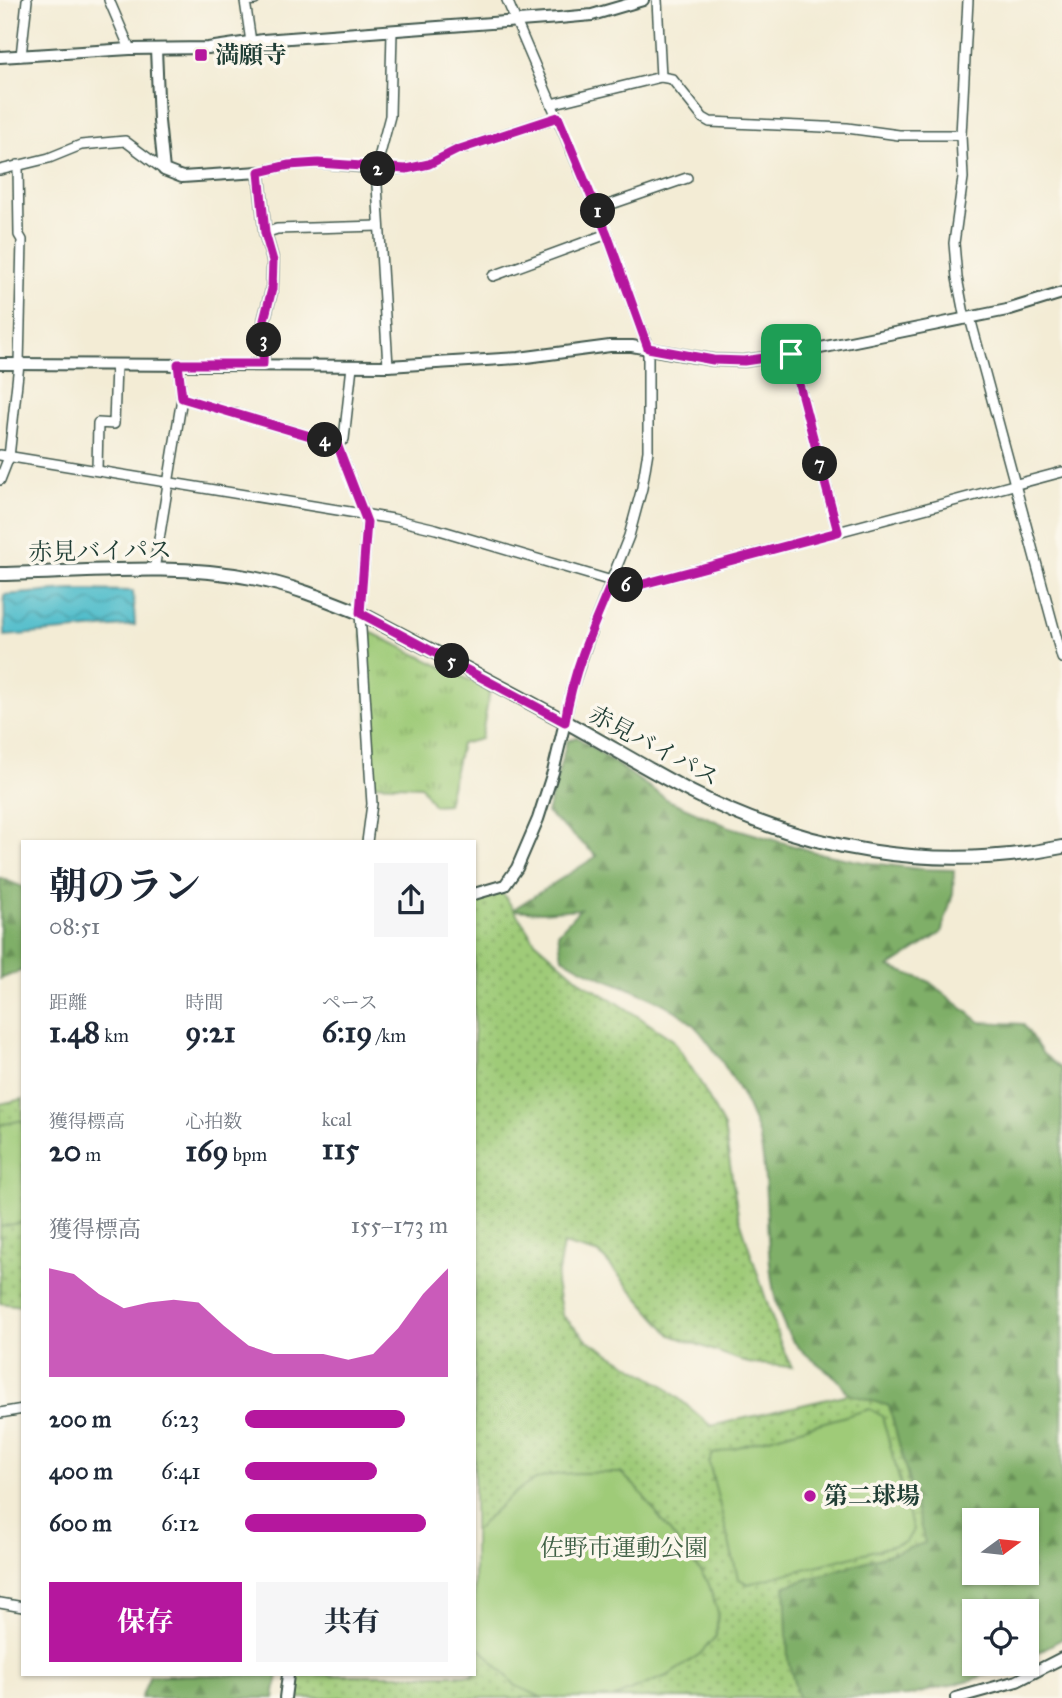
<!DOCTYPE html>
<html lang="ja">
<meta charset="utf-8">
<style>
:root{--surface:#fff;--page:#f6f6f7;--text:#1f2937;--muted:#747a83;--accent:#b5179e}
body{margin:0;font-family:"IM FELL Great Primer","Noto Serif JP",serif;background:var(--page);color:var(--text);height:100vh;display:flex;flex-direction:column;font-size:26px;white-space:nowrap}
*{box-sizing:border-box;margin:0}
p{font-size:23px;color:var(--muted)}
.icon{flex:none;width:38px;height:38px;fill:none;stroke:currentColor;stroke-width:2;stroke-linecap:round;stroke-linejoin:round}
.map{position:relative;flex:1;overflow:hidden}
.drawer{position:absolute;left:21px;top:840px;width:455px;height:836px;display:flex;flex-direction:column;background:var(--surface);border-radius:0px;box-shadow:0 2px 5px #0004}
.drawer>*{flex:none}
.needle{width:46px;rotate:75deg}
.controls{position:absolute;left:962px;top:1508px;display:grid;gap:14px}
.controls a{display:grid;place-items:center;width:77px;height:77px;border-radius:0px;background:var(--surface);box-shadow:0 2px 5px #0004;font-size:35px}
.pin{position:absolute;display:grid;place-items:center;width:60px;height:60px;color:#fff;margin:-30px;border-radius:14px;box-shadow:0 4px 10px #0006}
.km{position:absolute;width:35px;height:35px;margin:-18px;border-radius:50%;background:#222;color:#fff;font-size:19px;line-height:35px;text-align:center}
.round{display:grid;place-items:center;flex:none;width:74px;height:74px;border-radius:0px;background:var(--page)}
.headline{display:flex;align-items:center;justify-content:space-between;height:119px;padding:0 28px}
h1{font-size:38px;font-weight:700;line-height:52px}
.figures{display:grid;grid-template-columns:repeat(3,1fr);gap:10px;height:119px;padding:7px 28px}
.figures div{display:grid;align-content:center}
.figures b{font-size:30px;font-weight:700}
.figures small{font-size:19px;font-weight:400}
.figures p{font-size:19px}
.chart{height:196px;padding:14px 28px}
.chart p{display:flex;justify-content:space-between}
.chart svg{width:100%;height:126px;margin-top:7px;fill:var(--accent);opacity:.7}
.action{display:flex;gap:14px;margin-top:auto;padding:14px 28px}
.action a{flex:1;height:80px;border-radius:0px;background:var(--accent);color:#fff;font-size:28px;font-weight:700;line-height:80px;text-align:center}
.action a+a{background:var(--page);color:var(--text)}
ul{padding:0 28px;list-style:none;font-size:23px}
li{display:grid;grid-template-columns:112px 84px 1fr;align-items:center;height:52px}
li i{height:18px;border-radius:9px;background:var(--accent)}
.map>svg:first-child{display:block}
.grass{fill:url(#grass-tufts);stroke:#5f8456;stroke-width:2}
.forest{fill:url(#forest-firs);stroke:#4f764e;stroke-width:2;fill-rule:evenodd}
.park{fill:url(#park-dots);stroke:#5f8456;stroke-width:2}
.garden{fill:#9fcb78;stroke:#5f8456;stroke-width:2}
.water{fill:url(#water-waves);stroke:#387d80;stroke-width:2}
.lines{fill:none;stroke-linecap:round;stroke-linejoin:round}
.minor-casing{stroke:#3f574c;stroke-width:12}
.tertiary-casing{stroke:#3f574c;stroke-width:14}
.secondary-casing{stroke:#3f574c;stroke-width:16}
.minor{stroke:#fff;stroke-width:9}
.tertiary{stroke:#fff;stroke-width:10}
.secondary{stroke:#fff;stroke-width:12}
.route-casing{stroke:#fff;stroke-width:14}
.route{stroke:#b5179e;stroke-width:9}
.poi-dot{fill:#b5179e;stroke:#fbf7ec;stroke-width:2.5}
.labels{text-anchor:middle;stroke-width:7;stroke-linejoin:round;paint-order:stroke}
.poi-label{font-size:24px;font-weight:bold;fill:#1f3d34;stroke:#fbf7ec;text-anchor:start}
.street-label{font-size:24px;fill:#1f3d34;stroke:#fbf7ec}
.park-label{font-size:24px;fill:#3f6045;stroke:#fbf7ec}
</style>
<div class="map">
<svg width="1062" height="1698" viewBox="0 0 1062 1698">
<defs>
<pattern id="grass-tufts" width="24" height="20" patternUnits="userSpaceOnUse" patternTransform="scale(1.75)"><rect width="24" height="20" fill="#9fcb78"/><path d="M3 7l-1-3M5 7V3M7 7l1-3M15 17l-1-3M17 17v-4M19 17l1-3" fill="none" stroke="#81a663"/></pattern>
<pattern id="forest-firs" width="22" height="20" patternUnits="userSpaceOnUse" patternTransform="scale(1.75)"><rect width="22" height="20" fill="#7faf68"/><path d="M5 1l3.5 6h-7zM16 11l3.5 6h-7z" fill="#679056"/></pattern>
<pattern id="park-dots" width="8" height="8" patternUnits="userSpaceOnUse" patternTransform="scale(1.75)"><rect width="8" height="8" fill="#9fcb78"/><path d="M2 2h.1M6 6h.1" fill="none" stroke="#81a663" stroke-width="1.8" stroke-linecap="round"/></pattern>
<pattern id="water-waves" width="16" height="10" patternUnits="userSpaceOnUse" patternTransform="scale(1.75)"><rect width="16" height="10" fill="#51bdcb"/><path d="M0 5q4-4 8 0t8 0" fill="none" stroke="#439ba6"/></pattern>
</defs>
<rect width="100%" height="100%" fill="#fbf7ec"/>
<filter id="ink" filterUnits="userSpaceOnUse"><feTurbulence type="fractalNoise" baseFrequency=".0143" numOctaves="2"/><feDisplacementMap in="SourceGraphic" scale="14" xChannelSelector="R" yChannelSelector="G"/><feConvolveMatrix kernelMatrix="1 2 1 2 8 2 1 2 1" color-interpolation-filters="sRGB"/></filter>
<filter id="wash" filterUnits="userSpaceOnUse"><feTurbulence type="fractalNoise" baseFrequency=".00686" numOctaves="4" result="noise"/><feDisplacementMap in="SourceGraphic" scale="28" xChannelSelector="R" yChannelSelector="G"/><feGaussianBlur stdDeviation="1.57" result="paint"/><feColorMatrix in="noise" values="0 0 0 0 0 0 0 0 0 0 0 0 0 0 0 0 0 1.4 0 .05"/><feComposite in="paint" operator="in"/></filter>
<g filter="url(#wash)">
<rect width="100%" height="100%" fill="#f3ecd5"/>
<polygon class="grass" points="362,628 490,690 481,739 461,744 447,804 433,805 421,786 372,784"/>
<g class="forest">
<path d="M577,737l91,63 59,26 91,27 45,9 57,7 34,1 -1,24 -12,39 -52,34 39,14 52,41 43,2 20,30 19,15v570l-35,19v-46h-52v52h39l-43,16 -63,16 -110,2 -10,-38 -3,-74 139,-43 -35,-137c-10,-3 -33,-7 -41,-13 -5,-4 -7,-12 -13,-16 -14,-12 -28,-19 -40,-34 -36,-43 -23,-143 -34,-197 -8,-38 -36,-83 -60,-113 -32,-40 -97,-47 -139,-76l-4,-24 22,-24 -39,3 -29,-2 85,-54 -50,-43 20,-72zM975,1521h52v52h-52z"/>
<polygon points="0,878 23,887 23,970 0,979"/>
<polygon points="150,1675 278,1675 274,1698 141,1698"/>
</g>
<g class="park">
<polygon points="502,892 535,941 583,983 618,1003 673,1040 699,1080 724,1127 738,1214 781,1345 792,1367 748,1363 671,1335 600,1254 563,1244 556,1283 562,1315 587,1340 663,1385 711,1426 849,1394 889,1406 925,1543 785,1586 788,1660 798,1698 295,1698 298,1675 474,1675 474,899"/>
<polygon points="23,1099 23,1306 0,1303 0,1104"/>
</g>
<g class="garden">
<polygon points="23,1120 23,1222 0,1227 0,1125"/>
<polygon points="870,1409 882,1416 913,1530 906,1542 748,1584 738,1578 709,1462 713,1454"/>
<path d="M621,1473l17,16 70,93 10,30 -2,24 -16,18 -31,21 -57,23h-69l-27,-12 -37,-39 -5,-14v-101c17,-17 41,-44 64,-53 21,-8 60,-6 83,-6z"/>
</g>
<polygon class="water" points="70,590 133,591 135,625 5,636 4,595"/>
</g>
<g filter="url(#ink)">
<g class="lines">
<g class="minor-casing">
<g id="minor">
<polyline points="109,0 130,49"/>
<polyline points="507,0 607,234 648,348 648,451 642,488 629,536 594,624 571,691 565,722"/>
<polyline points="657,0 661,77"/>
<polyline points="251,42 245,1 255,0"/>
<polyline points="21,56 27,0"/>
<polyline points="551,104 661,77 672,79 703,118 710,122 847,128 899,135 961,135"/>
<polyline points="0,170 49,158 81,145 125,141 164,170"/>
<polyline points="259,172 289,165 318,163 376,169 406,169 429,164 457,150 557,117"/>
<polyline points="597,209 687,178"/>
<polyline points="265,233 277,229 379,226"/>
<polyline points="493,276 607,234"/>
<polyline points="970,318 1062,658"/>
<polyline points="965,319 957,278 954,243 963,178 961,135 968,0"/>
<polyline points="791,354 838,532"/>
<polyline points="388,366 376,169 390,116 392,31"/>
<polyline points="182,398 337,444 367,521 360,613 372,804 367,842"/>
<polyline points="337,444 344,439 352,366"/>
<polyline points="0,455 393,519 436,529 632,587 1062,472"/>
<polyline points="97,470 98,423 114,424 116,365"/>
<polyline points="0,480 9,457 19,364 22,240 19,235 18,165"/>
<polyline points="154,570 182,398 178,364"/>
<polyline points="0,1413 23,1409"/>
<polyline points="0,1603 23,1607"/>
</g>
</g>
<g class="tertiary-casing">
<g id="tertiary">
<polyline points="156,49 159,121 164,170 182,177 259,172 265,233 273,261 272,289 264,320 263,364"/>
<polyline points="0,57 130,49 208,48 263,40 559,18 592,15 643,0"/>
<polyline points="0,364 388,366 519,358 610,346 632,346 713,360 744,361 791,354 1007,310 1062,293"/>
<polyline points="474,894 505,885 517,868 538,819 553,772 565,722"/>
<polyline points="285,1698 288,1675"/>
<polyline points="956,1698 1017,1681 1062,1658"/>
</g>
</g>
<g class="secondary-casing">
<path id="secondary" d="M0,574c84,-1 170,-12 252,4 38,7 73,21 108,35 69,36 138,72 206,109 42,23 83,48 125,70 115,59 244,81 371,55"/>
</g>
<use href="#minor" class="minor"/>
<use href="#tertiary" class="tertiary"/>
<use href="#secondary" class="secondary"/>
</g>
</g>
<g class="lines" filter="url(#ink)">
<g class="route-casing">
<path id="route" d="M558,117l49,117 41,114 65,12 31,1 47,-7 47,178 -206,55 -20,-5c-19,44 -40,91 -47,140l-205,-109 7,-91 -30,-78 -155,-46 -4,-34h85l1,-44 8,-31 1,-28 -8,-28 -6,-61 30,-7 29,-2 88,6 23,-5 28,-14z"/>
</g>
<use href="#route" class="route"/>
</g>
<g class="poi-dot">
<rect x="194" y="48" width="14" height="14" rx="3.5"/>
<circle cx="810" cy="1496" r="7"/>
</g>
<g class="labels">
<g class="poi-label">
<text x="215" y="63">満願寺</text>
<text x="824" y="1504">第二球場</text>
</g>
<g class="street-label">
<text transform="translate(100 551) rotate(-1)" y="8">赤見バイパス</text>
<text transform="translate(654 746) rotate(28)" y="8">赤見バイパス</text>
</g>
<g class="park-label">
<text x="624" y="1556">佐野市運動公園</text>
</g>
</g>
</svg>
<div class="controls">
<a><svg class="needle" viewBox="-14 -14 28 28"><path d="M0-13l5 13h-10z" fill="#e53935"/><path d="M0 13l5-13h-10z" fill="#747a83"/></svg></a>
<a><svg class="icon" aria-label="locate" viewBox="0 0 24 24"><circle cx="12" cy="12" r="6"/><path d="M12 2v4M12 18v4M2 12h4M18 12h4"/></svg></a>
</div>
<div class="pin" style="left:791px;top:354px;background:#1e9e55"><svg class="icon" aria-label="arrive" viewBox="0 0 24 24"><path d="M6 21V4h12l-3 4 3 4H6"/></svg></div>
<b class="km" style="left:598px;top:211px">1</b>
<b class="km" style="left:378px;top:169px">2</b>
<b class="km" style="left:264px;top:340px">3</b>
<b class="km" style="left:325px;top:440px">4</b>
<b class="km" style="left:452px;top:661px">5</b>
<b class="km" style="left:626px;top:585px">6</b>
<b class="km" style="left:820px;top:464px">7</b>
<section class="drawer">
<div class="headline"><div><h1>朝のラン</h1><p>08:51</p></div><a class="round"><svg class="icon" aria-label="share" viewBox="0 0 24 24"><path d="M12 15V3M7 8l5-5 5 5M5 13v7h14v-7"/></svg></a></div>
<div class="figures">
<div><p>距離</p><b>1.48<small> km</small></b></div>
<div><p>時間</p><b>9:21</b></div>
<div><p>ペース</p><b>6:19<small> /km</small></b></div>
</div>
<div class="figures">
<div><p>獲得標高</p><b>20<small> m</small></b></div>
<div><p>心拍数</p><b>169<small> bpm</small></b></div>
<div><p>kcal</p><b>115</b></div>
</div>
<div class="chart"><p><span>獲得標高</span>155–173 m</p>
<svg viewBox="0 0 160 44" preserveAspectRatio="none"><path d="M0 44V6L10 8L20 15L30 20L40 18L50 17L60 18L70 26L80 33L90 36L100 36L110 36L120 38L130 36L140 27L150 15L160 6V44z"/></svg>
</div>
<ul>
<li><b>200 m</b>6:23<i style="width:79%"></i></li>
<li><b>400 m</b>6:41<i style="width:65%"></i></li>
<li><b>600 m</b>6:12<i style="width:89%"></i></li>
</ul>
<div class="action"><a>保存</a><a>共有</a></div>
</section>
</div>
